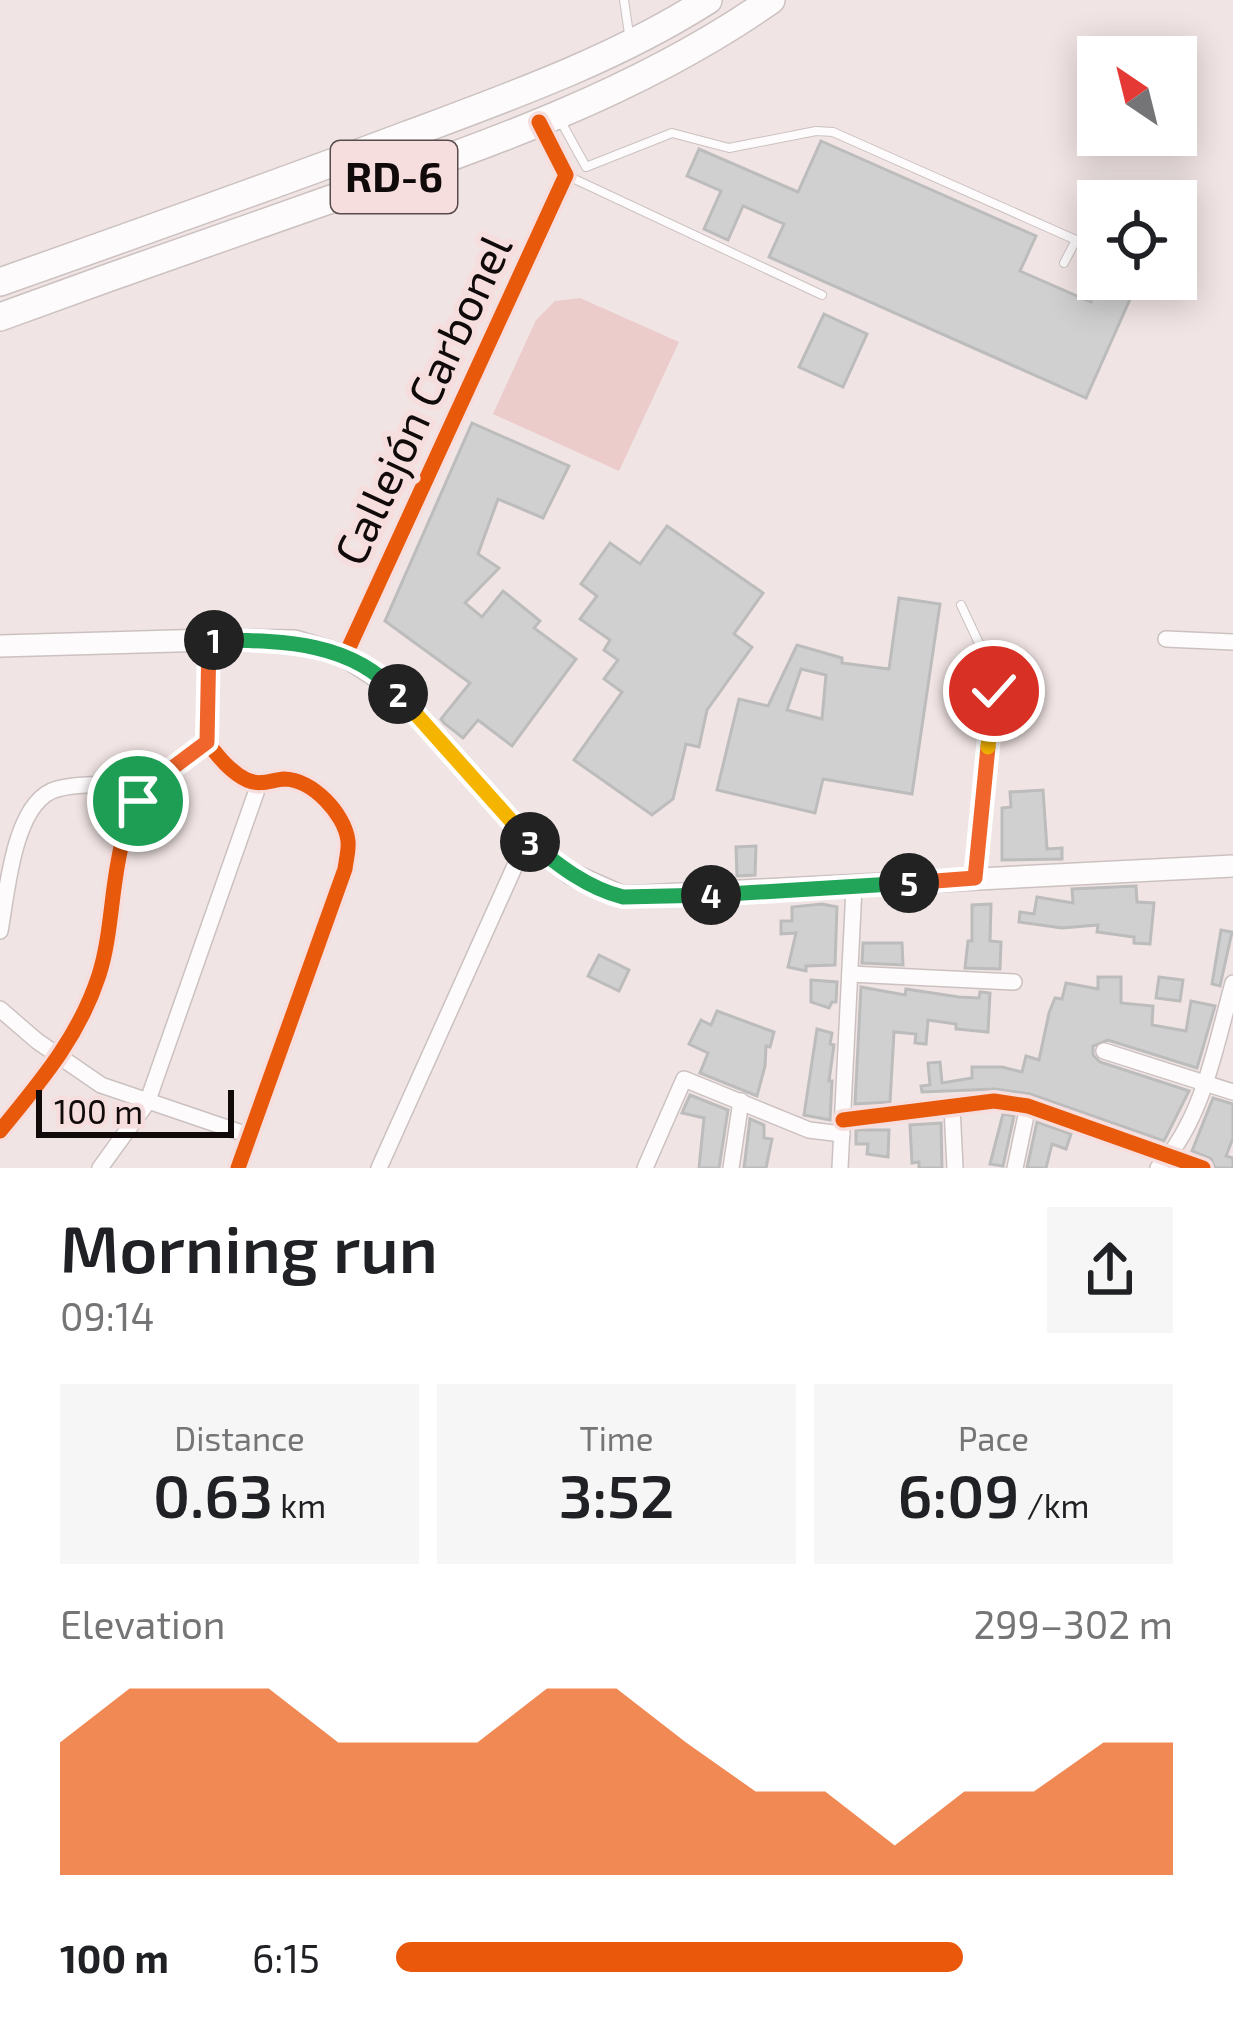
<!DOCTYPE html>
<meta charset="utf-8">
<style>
:root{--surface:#fff;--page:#f6f6f6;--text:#202124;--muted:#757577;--accent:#ea580c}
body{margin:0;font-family:"Exo 2",sans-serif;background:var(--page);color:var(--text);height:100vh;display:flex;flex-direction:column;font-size:45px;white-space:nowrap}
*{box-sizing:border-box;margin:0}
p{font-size:39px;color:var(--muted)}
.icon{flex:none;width:66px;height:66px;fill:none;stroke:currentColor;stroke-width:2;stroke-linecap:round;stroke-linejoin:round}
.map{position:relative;height:1168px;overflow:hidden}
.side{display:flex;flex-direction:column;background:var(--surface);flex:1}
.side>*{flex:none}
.needle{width:78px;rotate:325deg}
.fabs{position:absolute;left:1077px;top:36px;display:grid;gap:24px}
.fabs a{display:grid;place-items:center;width:120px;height:120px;border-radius:0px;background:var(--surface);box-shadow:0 6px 30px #0003;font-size:60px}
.scale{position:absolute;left:36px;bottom:30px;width:198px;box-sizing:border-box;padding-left:12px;border:6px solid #110a0a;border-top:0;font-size:33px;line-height:42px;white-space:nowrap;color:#110a0a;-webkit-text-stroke:9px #f7dede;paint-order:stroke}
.pin{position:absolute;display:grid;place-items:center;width:102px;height:102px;color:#fff;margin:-51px;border:6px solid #fff;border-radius:50%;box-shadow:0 3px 12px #0007}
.km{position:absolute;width:60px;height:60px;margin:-30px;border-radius:50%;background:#222;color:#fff;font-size:33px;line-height:60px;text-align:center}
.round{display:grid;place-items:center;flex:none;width:126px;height:126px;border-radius:0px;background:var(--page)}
.summary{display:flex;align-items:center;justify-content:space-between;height:204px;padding:0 60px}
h1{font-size:66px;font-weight:600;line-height:90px}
.stats{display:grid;grid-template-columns:repeat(3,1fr);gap:18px;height:204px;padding:12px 60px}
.stats div{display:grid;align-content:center;border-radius:0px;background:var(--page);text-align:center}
.stats b{font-size:60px;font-weight:600}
.stats small{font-size:33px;font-weight:400}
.stats p{font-size:33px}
.chart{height:336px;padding:24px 60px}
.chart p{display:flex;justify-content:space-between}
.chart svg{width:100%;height:216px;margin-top:12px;fill:var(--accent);opacity:.7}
ul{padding:0 60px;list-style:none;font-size:39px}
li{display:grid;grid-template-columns:192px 144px 1fr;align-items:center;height:90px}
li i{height:30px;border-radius:15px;background:var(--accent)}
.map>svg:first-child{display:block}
.green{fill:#eccbcb}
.building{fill:#d1d0d0;stroke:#bdbcbc;stroke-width:3;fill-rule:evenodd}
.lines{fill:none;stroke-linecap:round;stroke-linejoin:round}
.lane-casing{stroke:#ccc1c1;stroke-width:10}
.street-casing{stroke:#ccc1c1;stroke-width:18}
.secondary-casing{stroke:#ccc1c1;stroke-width:24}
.highway-casing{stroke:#ccc1c1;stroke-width:30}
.lane{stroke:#fdfbfb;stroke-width:8}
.street{stroke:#fdfbfb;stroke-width:15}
.secondary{stroke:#fdfbfb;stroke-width:21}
.highway{stroke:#fdfbfb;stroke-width:27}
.cycleway-casing{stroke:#f7dede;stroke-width:22}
.cycleway{stroke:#e8590c;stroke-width:15}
.split-1-casing{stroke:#fff;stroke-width:24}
.split-2-casing{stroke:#fff;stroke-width:24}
.split-3-casing{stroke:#fff;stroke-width:24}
.split-4-casing{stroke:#fff;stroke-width:24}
.split-5-casing{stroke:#fff;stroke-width:24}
.split-6-casing{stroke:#fff;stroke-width:24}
.split-7-casing{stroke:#fff;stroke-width:24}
.split-1{stroke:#f0652b;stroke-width:15}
.split-2{stroke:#22a559;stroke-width:15}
.split-3{stroke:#f5b400;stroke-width:15}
.split-4{stroke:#22a559;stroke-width:15}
.split-5{stroke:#22a559;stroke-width:15}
.split-6{stroke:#f0652b;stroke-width:15}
.split-7{stroke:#f5b400;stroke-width:15}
.labels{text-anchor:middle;stroke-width:12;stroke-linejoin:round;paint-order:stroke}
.shield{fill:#f7dede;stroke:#564a4a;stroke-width:3}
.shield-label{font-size:42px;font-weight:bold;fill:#110a0a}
.street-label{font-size:45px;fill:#110a0a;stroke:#f7dede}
</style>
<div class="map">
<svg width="1233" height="1168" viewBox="0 0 1233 1168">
<rect width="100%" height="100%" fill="#f1e4e4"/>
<polygon class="green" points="580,298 679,342 619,471 493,414 536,320 555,301"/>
<g class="building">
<polygon points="821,141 1036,236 1020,271 1091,302 1101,279 1139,279 1086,398 769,257 784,224 743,206 728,240 704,229 721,191 687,176 699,149 798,192"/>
<polygon points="824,314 867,334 843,387 799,367"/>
<polygon points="472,423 569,466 543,518 498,499 478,554 499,568 465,603 482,617 503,591 540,621 534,628 576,659 512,746 478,720 463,738 444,723 441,719 470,683 385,621"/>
<polygon points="667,526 763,593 734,634 752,647 707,710 699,747 686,744 673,799 652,815 574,760 622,692 604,679 618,660 604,650 610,640 580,619 597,596 581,584 610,543 640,564"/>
<path d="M899,598l41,6 -28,190 -89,-15 -8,34 -98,-23 22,-91 29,7 29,-61 45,13v5l47,6zM801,669l25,6 -4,44 -35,-9z"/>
<polygon points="1043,790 1047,849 1062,848 1062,859 1002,860 1002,808 1011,807 1010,792"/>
<polygon points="756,846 755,875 737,876 736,847"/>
<polygon points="1136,886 1137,902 1154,903 1150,944 1134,943 1134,937 1097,932 1098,925 1062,928 1019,922 1020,912 1034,914 1037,897 1073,903 1072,889"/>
<polygon points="822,904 837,907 835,965 806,966 806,971 788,967 796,933 781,934 781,921 792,921 792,907"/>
<polygon points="991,904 990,941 1001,942 1000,969 965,968 968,941 972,941 972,905"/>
<polygon points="1221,930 1232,932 1220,986 1212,984"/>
<polygon points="863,943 902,943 903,965 862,963"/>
<polygon points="599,955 629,970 619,991 588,976"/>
<polygon points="1098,977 1121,977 1121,1003 1153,1006 1152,1025 1186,1031 1191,1001 1215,1006 1197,1068 1108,1040 1093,1046 1093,1055 1100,1062 1189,1091 1164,1141 1030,1094 995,1089 922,1092 921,1086 930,1085 928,1063 940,1062 942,1083 972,1078 972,1067 1002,1067 1022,1072 1026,1056 1039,1060 1049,1013 1055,998 1062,999 1066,983 1098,989"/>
<polygon points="1159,977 1183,980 1180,1001 1156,998"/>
<polygon points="811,980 837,982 836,1002 832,1002 829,1008 811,1002"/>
<polygon points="861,987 905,995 906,989 959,997 979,998 980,992 990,993 988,1032 956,1029 956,1024 928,1020 926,1044 915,1043 916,1034 894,1032 890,1102 855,1104"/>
<polygon points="717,1011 774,1032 770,1047 766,1046 765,1066 757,1096 700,1073 708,1053 689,1044 701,1020 711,1025"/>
<polygon points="817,1029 832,1033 830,1044 834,1045 829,1081 832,1081 830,1120 804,1115"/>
<polygon points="690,1095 728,1110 719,1168 699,1168 704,1118 682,1113"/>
<polygon points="1213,1098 1233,1104 1233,1138 1226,1156 1233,1158 1233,1168 1215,1168 1211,1159 1192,1151"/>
<polygon points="1003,1114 1014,1116 1003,1166 990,1164"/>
<polygon points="750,1119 764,1125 764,1138 772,1139 766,1168 744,1168"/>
<polygon points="1037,1122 1071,1134 1066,1149 1052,1144 1046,1168 1027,1168"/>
<polygon points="941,1123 942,1168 919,1168 919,1162 912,1163 910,1125"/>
<polygon points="856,1130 889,1130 888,1157 867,1154 868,1144 856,1144"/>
</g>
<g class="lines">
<g class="lane-casing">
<g id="lane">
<polyline points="624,0 629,34"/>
<polyline points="559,118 586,167 672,133 729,148 816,131 833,132 1076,240 1064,263"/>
<polyline points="568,176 822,295"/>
<polyline points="961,605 994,675 975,877"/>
</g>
</g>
<g class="street-casing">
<g id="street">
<polyline points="1166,639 1233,642"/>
<path d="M209,640l-2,102c11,14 23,30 40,38 14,6 24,0 37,-1 28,0 61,35 64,62 1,9 -2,19 -3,28l-107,299"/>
<polyline points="345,656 566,175 539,122"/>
<path d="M0,931c7,-37 13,-130 57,-142 28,-7 64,-3 94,-5"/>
<polyline points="850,974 1014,982"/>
<polyline points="0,1009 37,1041 101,1085 248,1135"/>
<polyline points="1104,1051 1233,1092"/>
<polyline points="952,1107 955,1168"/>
<polyline points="843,1120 994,1101 1028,1106 1203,1168"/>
<path d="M0,1131c40,-49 79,-94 99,-156 19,-59 8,-136 49,-187 15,-19 39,-33 59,-46"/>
<polyline points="100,1168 147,1103 259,784"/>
<polyline points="379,1168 527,839"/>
<polyline points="645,1168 684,1079 809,1130 842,1134"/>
<polyline points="731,1168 741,1101"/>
<polyline points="840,1168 854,888"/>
<polyline points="1015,1168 1028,1106"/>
<path d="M1158,1168c45,-47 58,-124 75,-185"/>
</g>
</g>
<g class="secondary-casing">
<polyline id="secondary" points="0,646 209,640 295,641 345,656 391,686 533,845 571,874 623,897 1233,866"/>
</g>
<g class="highway-casing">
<g id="highway">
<path d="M0,282c136,-48 272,-96 407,-147 102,-38 209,-76 301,-135"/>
<path d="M0,317c112,-41 225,-81 337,-120 150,-52 303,-105 434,-197"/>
</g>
</g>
<use href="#lane" class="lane"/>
<use href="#street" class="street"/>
<use href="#secondary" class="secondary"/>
<use href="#highway" class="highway"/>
<g class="cycleway-casing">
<g id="cycleway">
<path d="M209,640l-2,102c11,14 23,30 40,38 14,6 24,0 37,-1 28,0 61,35 64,62 1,9 -2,19 -3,28l-107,299"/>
<polyline points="345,656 566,175 539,122"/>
<polyline points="843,1120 994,1101 1028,1106 1203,1168"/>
<path d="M0,1131c40,-49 79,-94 99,-156 19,-59 8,-136 49,-187 15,-19 39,-33 59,-46"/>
</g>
</g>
<use href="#cycleway" class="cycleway"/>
</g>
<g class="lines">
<g class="split-1-casing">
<polyline id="split-1" points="138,801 151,784 207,742 209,640 214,640"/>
</g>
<g class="split-2-casing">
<path id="split-2" d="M214,640c66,1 136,0 184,54"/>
</g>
<g class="split-3-casing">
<polyline id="split-3" points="398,694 530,842"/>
</g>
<g class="split-4-casing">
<path id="split-4" d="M530,842c28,23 57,46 93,55l88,-2"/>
</g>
<g class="split-5-casing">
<polyline id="split-5" points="711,895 909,883"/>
</g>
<g class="split-6-casing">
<polyline id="split-6" points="909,883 975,878 988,747"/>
</g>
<g class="split-7-casing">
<polyline id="split-7" points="988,747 994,691"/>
</g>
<use href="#split-1" class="split-1"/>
<use href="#split-2" class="split-2"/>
<use href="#split-3" class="split-3"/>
<use href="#split-4" class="split-4"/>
<use href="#split-5" class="split-5"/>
<use href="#split-6" class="split-6"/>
<use href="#split-7" class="split-7"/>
</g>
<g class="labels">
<rect class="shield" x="331" y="141" width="126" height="72" rx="9"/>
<g class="shield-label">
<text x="394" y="192">RD-6</text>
</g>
<g class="street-label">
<text transform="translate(423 400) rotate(-65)" y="16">Callejón Carbonel</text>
</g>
</g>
</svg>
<div class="fabs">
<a><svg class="needle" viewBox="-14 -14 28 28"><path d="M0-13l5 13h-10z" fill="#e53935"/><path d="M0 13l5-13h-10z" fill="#757577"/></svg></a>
<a><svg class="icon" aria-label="locate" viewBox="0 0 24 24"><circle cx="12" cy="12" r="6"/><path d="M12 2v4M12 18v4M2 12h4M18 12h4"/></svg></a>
</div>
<div class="scale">100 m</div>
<div class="pin" style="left:138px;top:801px;background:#1e9e55"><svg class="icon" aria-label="arrive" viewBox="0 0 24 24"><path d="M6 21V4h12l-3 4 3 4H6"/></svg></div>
<div class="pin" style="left:994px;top:691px;background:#d93025"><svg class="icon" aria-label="check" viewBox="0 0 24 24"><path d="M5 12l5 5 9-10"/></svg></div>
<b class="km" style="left:214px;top:640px">1</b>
<b class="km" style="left:398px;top:694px">2</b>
<b class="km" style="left:530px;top:842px">3</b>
<b class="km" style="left:711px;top:895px">4</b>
<b class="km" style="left:909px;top:883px">5</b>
</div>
<section class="side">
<div class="summary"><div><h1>Morning run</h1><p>09:14</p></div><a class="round"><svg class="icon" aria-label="share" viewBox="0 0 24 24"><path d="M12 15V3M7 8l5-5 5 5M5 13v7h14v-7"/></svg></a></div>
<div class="stats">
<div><p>Distance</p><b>0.63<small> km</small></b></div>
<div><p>Time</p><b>3:52</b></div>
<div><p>Pace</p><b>6:09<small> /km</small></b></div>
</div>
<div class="chart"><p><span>Elevation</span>299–302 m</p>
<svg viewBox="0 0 160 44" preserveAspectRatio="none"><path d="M0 44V17L10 6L20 6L30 6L40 17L50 17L60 17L70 6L80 6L90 17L100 27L110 27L120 38L130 27L140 27L150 17L160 17V44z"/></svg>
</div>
<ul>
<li><b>100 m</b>6:15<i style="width:73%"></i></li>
</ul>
</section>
